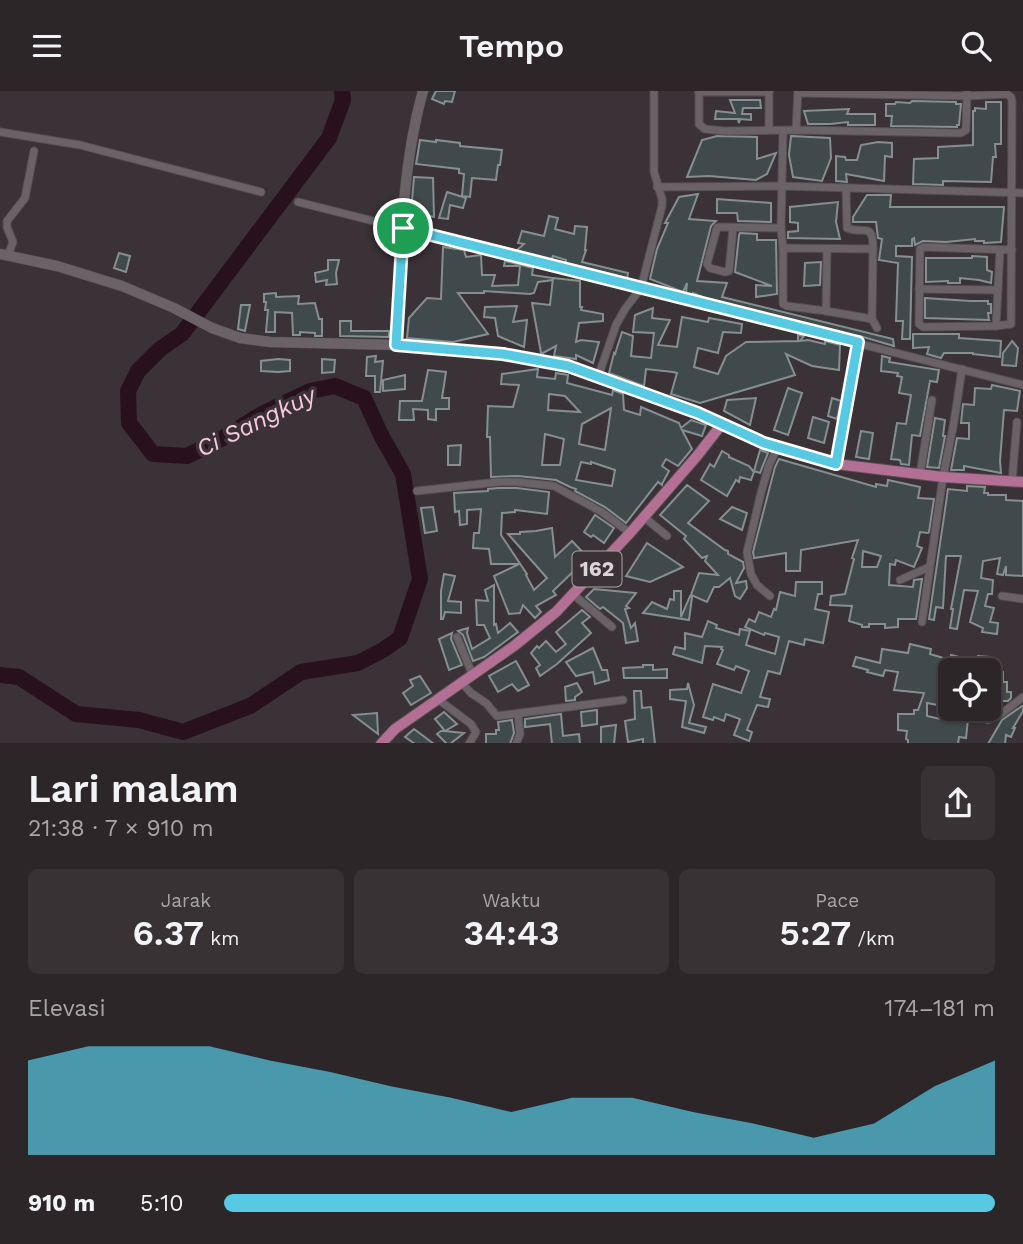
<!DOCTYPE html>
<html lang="id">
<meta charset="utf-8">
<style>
:root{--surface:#2c2628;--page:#383234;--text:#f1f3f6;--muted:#a6a5a8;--line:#484345;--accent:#58c9e3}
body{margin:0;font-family:"Work Sans",sans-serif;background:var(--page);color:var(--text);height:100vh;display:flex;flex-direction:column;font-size:26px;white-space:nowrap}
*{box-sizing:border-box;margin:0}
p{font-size:23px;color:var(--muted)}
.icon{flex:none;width:38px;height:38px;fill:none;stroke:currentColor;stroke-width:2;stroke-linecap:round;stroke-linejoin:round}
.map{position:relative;height:652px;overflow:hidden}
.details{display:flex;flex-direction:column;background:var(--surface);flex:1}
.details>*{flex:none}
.fabs{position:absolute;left:938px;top:567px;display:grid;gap:14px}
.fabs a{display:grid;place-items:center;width:63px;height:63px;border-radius:10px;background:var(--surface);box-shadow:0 2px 5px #0004,0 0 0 2px var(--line);font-size:35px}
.pin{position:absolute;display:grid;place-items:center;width:60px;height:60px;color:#fff;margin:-30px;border:4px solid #fff;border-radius:50%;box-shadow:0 2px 7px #0007}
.round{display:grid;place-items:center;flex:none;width:74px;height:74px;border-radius:10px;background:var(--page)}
.overview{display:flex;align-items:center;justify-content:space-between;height:119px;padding:0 28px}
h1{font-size:38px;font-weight:600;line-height:52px}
.figures{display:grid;grid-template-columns:repeat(3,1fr);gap:10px;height:119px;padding:7px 28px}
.figures div{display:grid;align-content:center;border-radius:10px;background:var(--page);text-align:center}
.figures b{font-size:35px;font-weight:600}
.figures small{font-size:19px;font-weight:400}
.figures p{font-size:19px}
.chart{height:196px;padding:14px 28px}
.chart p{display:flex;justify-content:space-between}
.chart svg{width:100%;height:126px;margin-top:7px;fill:var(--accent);opacity:.7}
ul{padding:0 28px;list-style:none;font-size:23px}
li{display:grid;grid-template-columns:112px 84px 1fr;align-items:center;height:52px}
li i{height:18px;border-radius:9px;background:var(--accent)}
header{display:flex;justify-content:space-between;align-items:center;height:91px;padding:0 28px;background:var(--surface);font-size:32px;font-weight:600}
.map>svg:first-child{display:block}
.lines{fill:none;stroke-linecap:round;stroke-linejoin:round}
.river{stroke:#29101d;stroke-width:16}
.building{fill:#40494b;stroke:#858f91;stroke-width:2;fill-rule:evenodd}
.street-casing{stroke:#554e51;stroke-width:9}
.secondary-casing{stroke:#554e51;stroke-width:11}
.primary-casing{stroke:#554e51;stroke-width:12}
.street{stroke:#6a6266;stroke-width:7}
.secondary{stroke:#6a6266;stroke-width:10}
.primary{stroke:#b37094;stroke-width:10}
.route-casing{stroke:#fff;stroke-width:14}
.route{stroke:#58c9e3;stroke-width:9}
.labels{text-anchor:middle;stroke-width:7;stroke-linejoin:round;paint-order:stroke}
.shield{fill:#3a3236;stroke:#aaa4a7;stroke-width:2}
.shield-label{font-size:21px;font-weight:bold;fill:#dad5d7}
.water-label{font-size:24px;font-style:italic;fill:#f8c8df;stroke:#3a3236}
</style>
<header><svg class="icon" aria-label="menu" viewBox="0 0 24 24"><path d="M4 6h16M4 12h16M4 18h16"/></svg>Tempo<svg class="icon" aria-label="search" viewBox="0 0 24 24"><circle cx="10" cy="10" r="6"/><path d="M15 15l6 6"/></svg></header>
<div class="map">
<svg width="1023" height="653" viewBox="0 0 1023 653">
<rect width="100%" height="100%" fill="#3a3236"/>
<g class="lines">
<polyline class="river" points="0,584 19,586 76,623 139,629 183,641 250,615 301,581 358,572 383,559 400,547 420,488 403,383 381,344 364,307 335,295 310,300 262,323 223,347 187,365 153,363 129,332 128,300 138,280 160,258 182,243 329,47 343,9 342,0"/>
</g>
<g class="building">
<polygon points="436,0 455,0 452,11 445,10 444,13 432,8"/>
<polygon points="730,9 760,9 761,17 743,17 742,23 751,23 751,29 740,28 739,32 738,28 715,28 716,20 735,22"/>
<polygon points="912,10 956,11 956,13 961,13 959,34 957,34 957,36 891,35 892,25 886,25 886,13 895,13 896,11 910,12"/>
<polygon points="986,11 1001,11 1001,53 995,53 996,66 993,66 991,91 943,90 943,94 913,93 914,68 938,67 938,56 973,54 973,20 975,20 975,17 986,18"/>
<polygon points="849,18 847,23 875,23 875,34 848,34 848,31 830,33 808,33 804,20"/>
<polygon points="717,45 757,46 757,68 776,62 767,83 756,89 709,85 687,86 702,49"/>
<polygon points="791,45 830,47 831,67 822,90 793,86 789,64"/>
<polygon points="420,49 436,51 436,49 460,52 460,55 502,59 500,74 498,74 496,89 472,87 470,106 462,105 464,83 459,82 459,78 416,73"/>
<polygon points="878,51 892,52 892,66 885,65 884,90 846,83 847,91 836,90 836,65 845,66 846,69 857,69 861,54"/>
<polygon points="414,86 433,87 434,126 411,121"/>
<polygon points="447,101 466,107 463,117 450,114 448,128 439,127"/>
<polygon points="698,103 689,128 716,130 711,135 697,190 727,192 722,206 893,248 894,255 860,245 856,245 705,207 693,202 693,204 686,203 687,192 683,201 650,188 657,158 668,132 665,132 679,106"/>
<polygon points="867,104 891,104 890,116 1004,116 1001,151 984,152 984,150 975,150 975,148 946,151 923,150 915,154 914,147 912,148 912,155 896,155 896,165 912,166 910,248 902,248 903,230 896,230 898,172 879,169 882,148 878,147 876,131 853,131 853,126"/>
<polygon points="717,108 771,112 771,131 738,130 737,122 717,122"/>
<polygon points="838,111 836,131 840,148 788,147 788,141 798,140 798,132 790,131 790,116"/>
<polygon points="549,125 558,127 555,138 574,143 575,135 587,136 585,159 586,159 582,171 628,182 627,188 566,172 566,169 553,165 551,169 516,160 524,153 518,152 522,140 544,145"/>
<polygon points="740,142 757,143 757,149 776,149 777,203 756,206 756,194 772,195 735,181 739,144"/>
<polygon points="409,145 426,150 426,154 412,161 408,158"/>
<polygon points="443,156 464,159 466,166 481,164 482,184 495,184 492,195 518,194 520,175 504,175 505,170 533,177 532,184 553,187 553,189 538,191 534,202 530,203 484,200 484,202 458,202 488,243 453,251 407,247 409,227 427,207 441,208"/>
<polygon points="119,162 130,165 126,181 114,177"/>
<polygon points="972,165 987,166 987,179 992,181 991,192 979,189 960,187 960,192 948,192 948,190 926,191 926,167 972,167"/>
<polygon points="328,169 339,169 336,182 337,193 326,194 327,189 316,191 315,182 328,179"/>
<polygon points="821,171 820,194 804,195 805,172"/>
<polygon points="553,187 580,190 580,216 582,216 581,219 603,223 603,230 579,232 576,251 581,249 599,251 593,272 576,264 576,268 554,265 556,255 543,262 541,262 532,212 550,214"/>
<polygon points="276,202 276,206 299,205 298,213 315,212 319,228 322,228 322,245 315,245 315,242 300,241 300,244 293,244 292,222 275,221 275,241 266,241 268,219 265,219 266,211 264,211 264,203"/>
<polygon points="925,207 970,210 988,210 988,213 991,213 991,222 988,222 989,229 925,227"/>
<polygon points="241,214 250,214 245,240 238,238"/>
<polygon points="517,215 513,231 527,229 524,256 498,245 495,227 484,226 485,216"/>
<polygon points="653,217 652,227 670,229 658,254 677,256 682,226 708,231 709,227 742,233 741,242 723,241 718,262 698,257 694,276 718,283 726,265 746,251 798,250 798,244 804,245 800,250 808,249 825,253 825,250 840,254 839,279 812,275 786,263 795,284 700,312 671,303 677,282 673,281 646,278 644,295 609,282 614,262 615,263 622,241 633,245 631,265 651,267 654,242 633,241 635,224"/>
<polygon points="340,230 351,230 351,240 389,240 389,246 340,245"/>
<polygon points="913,243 959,243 959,247 1001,250 1000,266 973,263 973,262 944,262 941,267 927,263 929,256 913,257"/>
<polygon points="1012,250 1018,257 1016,275 1002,274 1003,262"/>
<polygon points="376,265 375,271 383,270 380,301 375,301 375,285 366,285 367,266"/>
<polygon points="882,265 890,267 889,271 939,279 937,291 930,290 920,345 912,344 909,374 901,373 900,369 891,368 897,332 906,333 911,304 899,302 902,286 897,285 898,282 881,280"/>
<polygon points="278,268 290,269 290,280 278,281 261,280 261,270"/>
<polygon points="322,268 335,269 334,281 322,282"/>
<path d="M538,278l-1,8 18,2 1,-6 12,2 -1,8 45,12 1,-5 10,4 1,16 16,5 1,-8 38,16 2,5 10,-8 15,5 -4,11 -20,-6 10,19 -14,17 -12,-7 -4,7 7,5 -7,13v1l-4,-3 -32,41 -21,-16 -30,-16 1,-2 -6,-2 -14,-7 -38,-4 -27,1 -1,-40h-3l1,-31 25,1 6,-22 -18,-1 1,-10zM549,303l16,2 15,16 -32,-2zM611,317l-6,42 -26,-6 3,-20zM545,343l19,5 -4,26h-18zM581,371l10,2v-2l24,8 -3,16 -36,-6z"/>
<polygon points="428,279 446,281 442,307 449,307 449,318 436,318 436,329 428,328 428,319 413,318 414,329 399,329 400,310 422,310"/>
<polygon points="405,284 405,298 383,300 383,289"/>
<polygon points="992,294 1020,300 1017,320 1004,319 1000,370 1001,382 964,375 964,379 951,379 957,347 969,348 969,332 961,332 963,313 974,314 975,297 991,298"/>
<polygon points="788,297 802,302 788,344 774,339"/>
<polygon points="756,307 750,334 724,320 727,309"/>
<polygon points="832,307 841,310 837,328 828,325"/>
<polygon points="813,326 829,331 824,352 808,347"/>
<polygon points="935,327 945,329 943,345 945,345 939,377 927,376"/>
<polygon points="861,340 873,342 869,368 856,366"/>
<polygon points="461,354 460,374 448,374 448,355"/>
<polygon points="760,359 768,362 760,382 754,380"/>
<polygon points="722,360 729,364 729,366 749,375 754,381 751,389 740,386 739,391 736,389 727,405 701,389 710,373 714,376"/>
<path d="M779,368l97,28v-3l11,2 1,-6 32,7 -2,11 16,1 -5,33 -1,1 -8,-1 -3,14 5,2 -8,19 -18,-7 -1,5 -5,-1 -1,21 24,2 1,-7 8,-1 -6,40h-18v8l-13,1v-4h-16v3h-7v-2l-13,-4 3,-15 -22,-1 1,-9 14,-2 9,-35 -2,-1 6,-18 -57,10 -1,21h-14v-18l-32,5 -1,-6 9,-35 13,-50zM863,460l18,5 -4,11h-15z"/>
<polygon points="687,394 709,410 688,432 725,459 728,460 728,463 743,471 744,477 736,492 746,490 747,497 740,508 735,505 730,487 719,496 714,496 707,511 691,504 699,482 718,484 705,470 707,465 702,467 684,448 686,445 660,424"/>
<polygon points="967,395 985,396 984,402 988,402 988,404 1006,404 1006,409 1023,410 1023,485 1006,484 1006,475 1003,484 997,483 1000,467 983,470 981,487 993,489 992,503 988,503 985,515 994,517 990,531 998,532 997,543 982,541 983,537 970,531 978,500 964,499 957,538 950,537 953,518 951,518 961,465 946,465 943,517 936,516 934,529 929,528 948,398 967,400"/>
<polygon points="498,397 517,397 549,401 547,423 515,419 515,421 502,422 501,444 527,483 526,484 534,499 547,487 508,443 520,443 520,441 536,440 552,437 555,466 572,450 592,471 582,481 578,476 553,500 556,504 536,515 541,521 535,527 523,514 520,522 509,523 494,485 519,473 491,473 489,458 473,457 474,442 479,442 481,418 467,419 467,433 460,434 459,420 455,421 454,402 488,400 488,398"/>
<polygon points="433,416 437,440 425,442 421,417"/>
<polygon points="732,416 747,422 742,439 720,428"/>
<polygon points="595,424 614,437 604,452 593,444 591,446 584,441"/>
<polygon points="647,452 683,476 650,491 626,485"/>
<polygon points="444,483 455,485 448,510 461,511 461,522 445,521 443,528 441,528 441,500"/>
<polygon points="796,491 822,491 822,503 818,503 815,518 829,521 823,552 805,548 804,554 789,550 780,583 768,580 760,606 770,608 768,616 757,614 747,639 752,641 749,650 734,644 740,628 726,623 724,630 714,626 713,629 703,626 713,593 741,602 749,580 736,575 734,579 717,573 723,559 721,558 722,556 705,555 702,572 673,563 675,556 685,558 685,542 702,546 708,530 717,534 716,537 739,544 740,538 750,540 746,554 775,563 779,546 765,542 764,544 745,536 749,528 755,531 759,521 771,526 774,518 776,519 780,501 795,505"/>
<polygon points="494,494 494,534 496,533 498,542 510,532 518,541 484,566 473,570 463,544 458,540 468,537 467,542 472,558 490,547 484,534 477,534 476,509 488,510 485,499"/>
<polygon points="594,498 636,502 626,515 629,517 625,518 631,537 635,532 638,550 626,552 623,532 603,516 600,518 586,506"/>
<polygon points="674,500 681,500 681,526 690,505 692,506 689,529 643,522 652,511 667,518 670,508 674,509"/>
<polygon points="582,519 590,526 582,532 591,542 557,573 540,585 536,577 540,574 531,562 537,555 539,557 546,550 556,561 566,553 556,541"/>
<polygon points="452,542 451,548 462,574 449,579 439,548"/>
<polygon points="910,553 931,558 930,563 950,569 951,564 967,568 967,567 978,568 978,565 990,566 985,579 950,579 950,604 945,603 943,615 927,612 927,625 945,629 946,625 968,628 966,647 959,646 958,653 908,653 908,649 906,648 907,640 898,639 898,623 914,623 914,619 918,619 924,602 894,599 898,581 885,579 883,585 867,581 868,579 853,575 856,566 880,572 882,558 908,562"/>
<polygon points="593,557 602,579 607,579 609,589 595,593 593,581 576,585 566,571"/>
<polygon points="516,570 529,594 518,600 512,593 498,601 489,585"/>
<polygon points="643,574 653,574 653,579 667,578 667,587 624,587 623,577 643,576"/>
<polygon points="989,581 1003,581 1003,591 1007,591 1007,601 1011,601 1011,607 1008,610 996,610 994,620 983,625 964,623 964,618 989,618"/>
<polygon points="420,585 431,602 411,614 403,602 413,595 410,589"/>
<polygon points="577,592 582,601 575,606 575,609 566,610 565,596"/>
<polygon points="688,592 694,614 689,632 706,636 704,642 682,636 686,610 670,608 670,599 687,598"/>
<polygon points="634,600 641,600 642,617 651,616 655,653 643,653 643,648 628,651 625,630 635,628"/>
<polygon points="1022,615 1023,615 1023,620 1013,637 1015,637 1011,646 1006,644 1005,653 988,653 1002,629"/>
<polygon points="597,619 597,633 582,635 581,621"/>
<polygon points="444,621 457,633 445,640 464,642 450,653 447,653 437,643 441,640 445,640 435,628"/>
<polygon points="377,622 378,643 353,624"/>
<polygon points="561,623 563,645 579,643 580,653 552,653 550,633 525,636 525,628"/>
<polygon points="512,629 514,642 510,653 486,653 486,643 496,643 496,639 499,639 498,631"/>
<polygon points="616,634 614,653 601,653 601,636"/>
<polygon points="414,638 434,653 415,653 405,646"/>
</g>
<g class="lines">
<g class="street-casing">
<g id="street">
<polyline points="699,0 699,33 705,38 724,40 796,39 961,42 966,39 967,0"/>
<polyline points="769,0 769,39"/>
<polyline points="699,1 769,1"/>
<polyline points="798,2 967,5 1007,3 1011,6 1012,11 1011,233 996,235 923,236 919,233 920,158 923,156 1012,159"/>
<polyline points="796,39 798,0"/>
<polyline points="0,41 80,54 261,101"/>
<polyline points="657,96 781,95 1023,102"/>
<path d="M846,97l1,40c18,7 26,-7 26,21"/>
<polyline points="298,111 1023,294"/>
<polyline points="733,137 729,180 725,181 710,177 707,173 717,137 719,136 781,137 783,40"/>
<polyline points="781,137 783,157"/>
<polyline points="8,164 13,151 7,136 7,130 25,107 34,60"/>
<polyline points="919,198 998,199"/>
<polyline points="826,220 827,158"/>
<polyline points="872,228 873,158 783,157 783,213 787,215 826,220 872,228 877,237"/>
<polyline points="996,235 1000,159"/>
<polyline points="598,286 616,234 625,218 641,197 662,115 662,108 654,81 654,0"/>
<polyline points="836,373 858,251"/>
<polyline points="920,383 932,309"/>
<polyline points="1012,390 1017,331"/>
<polyline points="417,400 498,391 517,391 554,395 602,421 630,442"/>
<polyline points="644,426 667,445"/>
<polyline points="900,489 929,476"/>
<polyline points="574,504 612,536"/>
<polyline points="770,505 757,494 751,483 747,461 761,402 769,374 778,356"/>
<polyline points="1002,505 1023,508"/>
<polyline points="922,531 943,386 954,331 962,278"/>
<polyline points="457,546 473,585"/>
<polyline points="463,593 471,602 486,612 497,625 623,609"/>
<polyline points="439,609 471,633 476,641 469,653"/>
<polyline points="988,629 1001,623 1023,606"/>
<polyline points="516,653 520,643 518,623"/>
</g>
</g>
<g class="secondary-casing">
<g id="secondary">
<polyline points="0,163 57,175 122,195 174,217 212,237 240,247 270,251 396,254 503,263 530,267 568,275 698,322 722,333"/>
<path d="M396,254c5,-84 4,-172 27,-254"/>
</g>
</g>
<g class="primary-casing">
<polyline id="primary" points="381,653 395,638 514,555 556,521 630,442 697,365 722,333 764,352 836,373 943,386 1023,391"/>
</g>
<use href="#street" class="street"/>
<use href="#secondary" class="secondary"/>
<use href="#primary" class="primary"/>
</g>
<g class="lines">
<g class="route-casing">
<polygon id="route" points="403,137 858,251 836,373 764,352 698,322 568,275 503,263 396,254"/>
</g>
<use href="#route" class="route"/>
</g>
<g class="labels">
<rect class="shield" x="572.5" y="460.5" width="49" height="35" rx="5"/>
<g class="shield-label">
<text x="597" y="485">162</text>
</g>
<g class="water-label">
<text transform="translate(256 331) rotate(-26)" y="8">Ci Sangkuy</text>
</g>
</g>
</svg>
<div class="fabs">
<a><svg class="icon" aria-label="locate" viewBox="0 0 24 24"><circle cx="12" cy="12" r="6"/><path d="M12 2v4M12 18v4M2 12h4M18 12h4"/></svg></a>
</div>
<div class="pin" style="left:403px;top:137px;background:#1e9e55"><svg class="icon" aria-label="arrive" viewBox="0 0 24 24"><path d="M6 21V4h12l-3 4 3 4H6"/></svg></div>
</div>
<section class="details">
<div class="overview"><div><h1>Lari malam</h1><p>21:38 · 7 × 910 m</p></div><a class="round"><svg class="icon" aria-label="share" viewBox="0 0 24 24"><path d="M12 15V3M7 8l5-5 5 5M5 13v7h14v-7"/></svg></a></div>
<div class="figures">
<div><p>Jarak</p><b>6.37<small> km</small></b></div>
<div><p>Waktu</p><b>34:43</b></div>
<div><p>Pace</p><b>5:27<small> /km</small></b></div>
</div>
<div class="chart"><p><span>Elevasi</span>174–181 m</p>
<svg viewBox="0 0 160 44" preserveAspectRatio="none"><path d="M0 44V11L10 6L20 6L30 6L40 11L50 15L60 20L70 24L80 29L90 24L100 24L110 29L120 33L130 38L140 33L150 20L160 11V44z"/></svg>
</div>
<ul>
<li><b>910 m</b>5:10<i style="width:100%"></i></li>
</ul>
</section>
